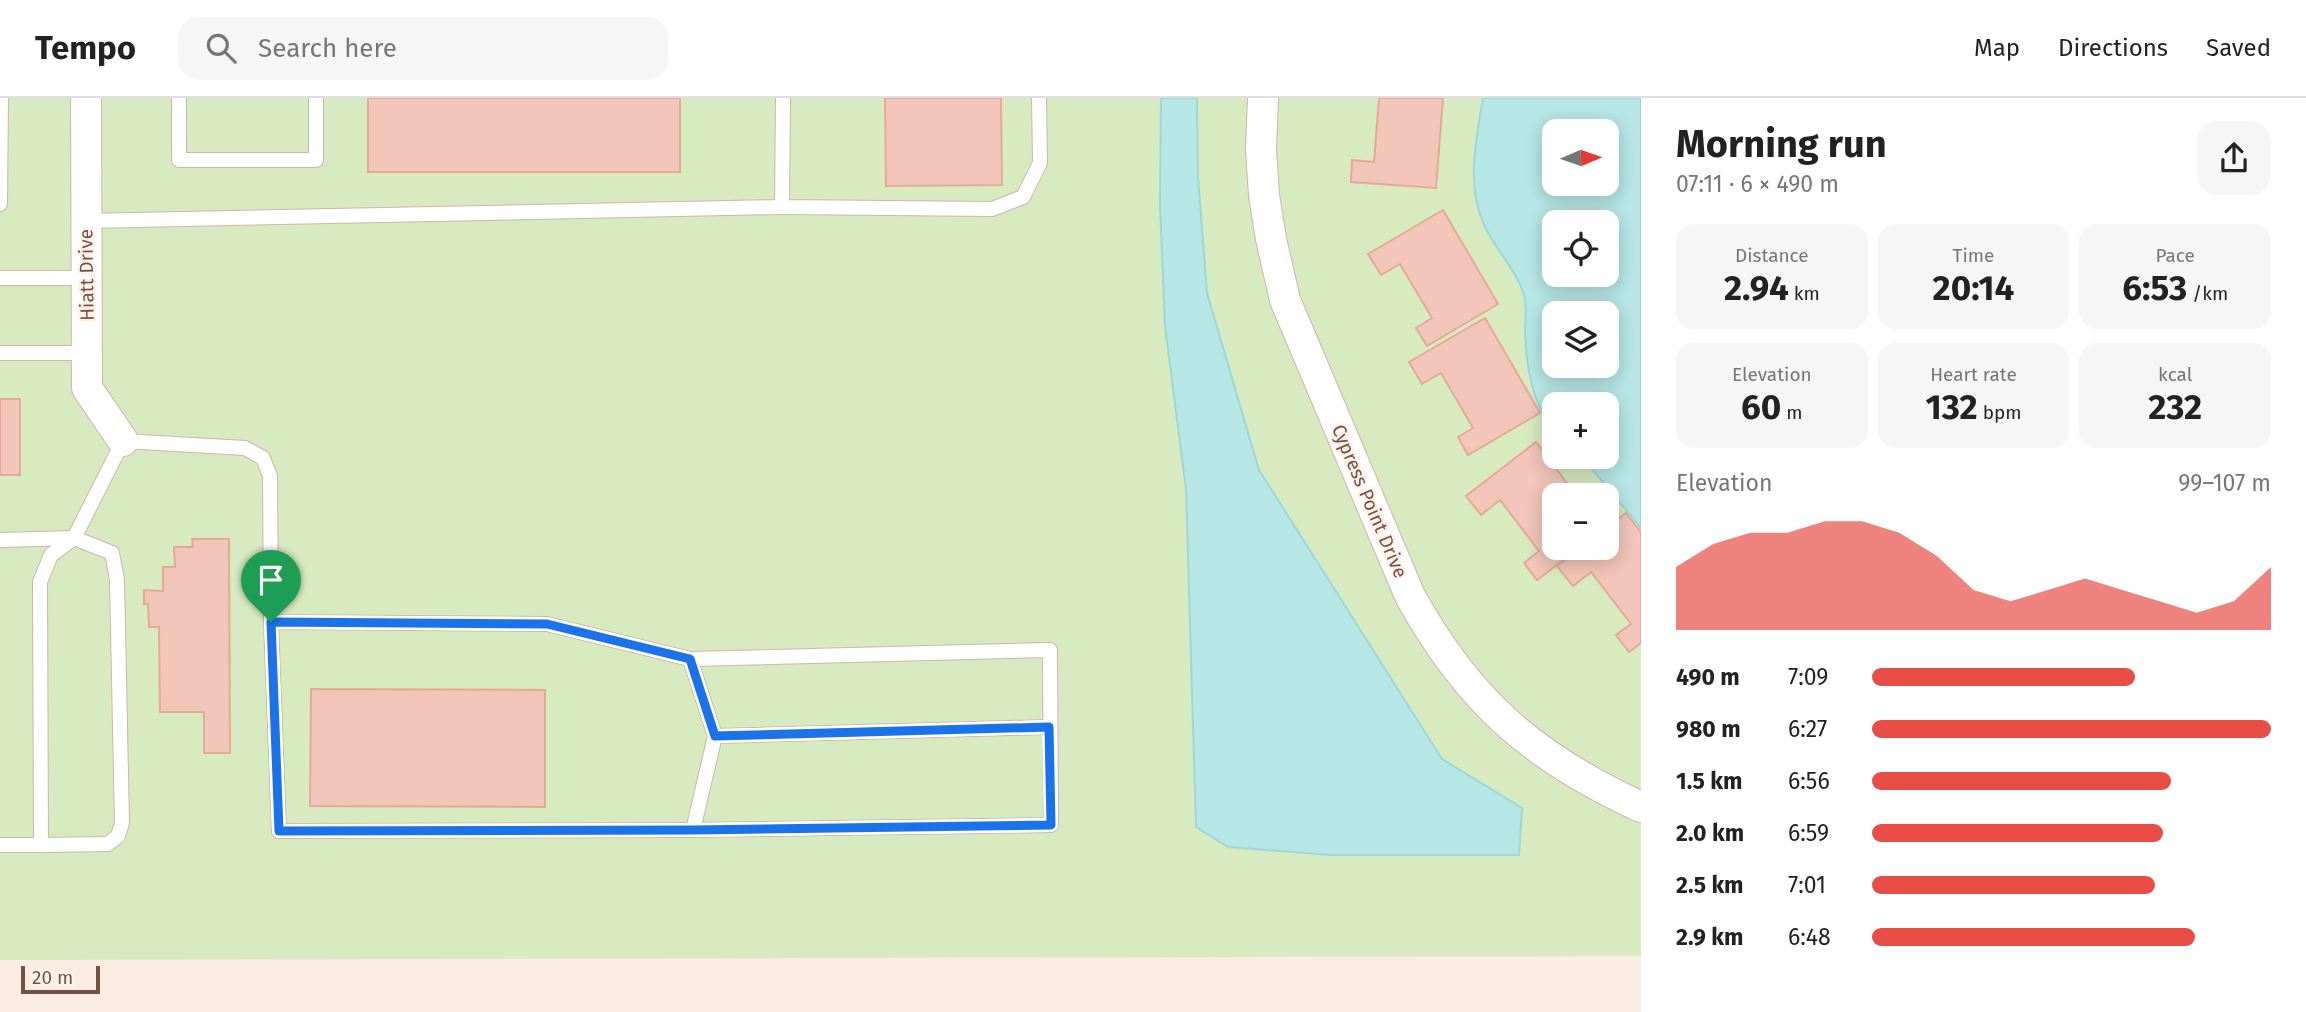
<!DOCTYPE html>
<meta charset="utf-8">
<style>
:root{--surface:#fff;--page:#f6f6f6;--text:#222;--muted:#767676;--line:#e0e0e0;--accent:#e84e45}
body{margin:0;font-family:"Fira Sans",sans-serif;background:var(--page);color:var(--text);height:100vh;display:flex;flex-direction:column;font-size:26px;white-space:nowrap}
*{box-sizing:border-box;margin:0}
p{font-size:23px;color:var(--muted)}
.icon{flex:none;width:38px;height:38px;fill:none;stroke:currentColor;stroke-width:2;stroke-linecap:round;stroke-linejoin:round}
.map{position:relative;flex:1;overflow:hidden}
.panel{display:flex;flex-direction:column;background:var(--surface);width:665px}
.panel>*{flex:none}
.needle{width:46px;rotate:88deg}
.tools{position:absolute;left:1542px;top:21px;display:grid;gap:14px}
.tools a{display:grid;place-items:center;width:77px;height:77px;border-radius:14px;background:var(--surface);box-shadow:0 4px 18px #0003;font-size:35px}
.scale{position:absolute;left:21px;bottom:18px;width:79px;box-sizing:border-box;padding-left:7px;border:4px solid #745048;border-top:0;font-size:19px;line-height:24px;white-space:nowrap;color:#745048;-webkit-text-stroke:5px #fff2e8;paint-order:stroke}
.pin{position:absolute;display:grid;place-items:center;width:60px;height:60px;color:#fff;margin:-72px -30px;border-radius:50% 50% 50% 0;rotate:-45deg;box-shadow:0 0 7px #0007}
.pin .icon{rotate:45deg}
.round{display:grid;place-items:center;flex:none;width:74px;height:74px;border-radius:21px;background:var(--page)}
.headline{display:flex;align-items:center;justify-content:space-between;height:119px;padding:0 35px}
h1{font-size:38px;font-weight:700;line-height:52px}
.figures{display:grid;grid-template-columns:repeat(3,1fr);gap:10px;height:119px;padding:7px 35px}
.figures div{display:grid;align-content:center;border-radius:18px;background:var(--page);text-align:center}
.figures b{font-size:35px;font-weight:700}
.figures small{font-size:19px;font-weight:400}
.figures p{font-size:19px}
.chart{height:196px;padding:14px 35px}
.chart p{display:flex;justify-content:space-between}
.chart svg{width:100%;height:126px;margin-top:7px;fill:var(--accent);opacity:.7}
ul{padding:0 35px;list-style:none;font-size:23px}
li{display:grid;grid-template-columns:112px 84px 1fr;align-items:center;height:52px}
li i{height:18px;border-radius:9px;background:var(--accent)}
header{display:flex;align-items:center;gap:42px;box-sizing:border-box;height:98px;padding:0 35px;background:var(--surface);border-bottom:2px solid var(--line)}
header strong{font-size:33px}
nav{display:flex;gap:38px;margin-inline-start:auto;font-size:24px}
.search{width:490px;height:63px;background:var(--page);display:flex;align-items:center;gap:18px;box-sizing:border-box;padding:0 24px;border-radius:21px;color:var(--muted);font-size:26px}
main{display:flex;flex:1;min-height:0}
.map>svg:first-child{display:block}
.green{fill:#d8eac0;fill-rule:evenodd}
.water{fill:#b6e6e5;stroke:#9cd8d7;stroke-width:2;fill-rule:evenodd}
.building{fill:#f2c6b9;stroke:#e5a999;stroke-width:2}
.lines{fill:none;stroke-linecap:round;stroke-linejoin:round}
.service-casing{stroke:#d0b5ab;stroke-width:16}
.minor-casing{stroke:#d0b5ab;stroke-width:32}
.service{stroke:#fff;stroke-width:14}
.minor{stroke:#fff;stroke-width:30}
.route-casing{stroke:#fff;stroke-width:14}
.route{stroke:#1a73e8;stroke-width:9}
.labels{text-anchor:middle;stroke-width:5;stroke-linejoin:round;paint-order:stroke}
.street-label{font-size:19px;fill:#745048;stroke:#fff2e8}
</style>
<header>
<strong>Tempo</strong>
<div class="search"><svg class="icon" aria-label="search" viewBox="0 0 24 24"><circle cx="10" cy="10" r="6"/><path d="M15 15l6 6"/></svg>Search here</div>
<nav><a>Map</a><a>Directions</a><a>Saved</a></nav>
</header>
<main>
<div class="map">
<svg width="1641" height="914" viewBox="0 0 1641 914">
<rect width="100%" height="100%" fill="#fcede2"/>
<path class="green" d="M0,0h1641v858l-1641,4zM1554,33h52v53h-52zM1554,124h52v53h-52zM1554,215h52v53h-52zM1554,306h52v53h-52zM1554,397h52v53h-52z"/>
<g class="water">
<polygon points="1161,0 1197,0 1198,79 1207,195 1259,372 1442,661 1522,710 1519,757 1331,757 1228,749 1196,729 1186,391 1165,228 1160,107"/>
<path d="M1483,0h158v430l-59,-71h24v-53h-52v24c-22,-21 -28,-66 -29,-95 0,-12 2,-27 -1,-38 -8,-26 -29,-46 -40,-70 -18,-41 -8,-85 -1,-127zM1554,33h52v53h-52zM1554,124h52v53h-52zM1554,215h52v53h-52z"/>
</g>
<g class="building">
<rect x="368" y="0" width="312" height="74"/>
<polygon points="885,0 1001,0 1002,87 886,88"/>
<polygon points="1379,0 1443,0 1436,90 1351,84 1352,62 1374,64"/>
<polygon points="1443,112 1498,206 1427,248 1416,230 1432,220 1400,166 1381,177 1368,156"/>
<polygon points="1485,220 1540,315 1468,357 1458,339 1473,330 1441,275 1422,286 1409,264"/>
<rect x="0" y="301" width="20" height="76"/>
<polygon points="1536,344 1576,397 1554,397 1554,450 1579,450 1537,482 1524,465 1539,453 1500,402 1481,417 1466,398"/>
<polygon points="1626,415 1641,434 1641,545 1629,554 1616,537 1631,526 1591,474 1573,488 1557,468 1581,450 1606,450 1606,430"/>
<polygon points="192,441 229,441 230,655 204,655 204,614 160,614 159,529 149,529 148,506 144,506 144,492 163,493 163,469 175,469 174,449 193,449"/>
<polygon points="311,591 545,592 545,709 310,708"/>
</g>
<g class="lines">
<g class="service-casing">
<g id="service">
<polyline points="179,0 179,62 316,62 316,0"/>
<polyline points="783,0 782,109 992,111 1023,99 1040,65 1039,0"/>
<polyline points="0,106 1,0"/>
<polyline points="86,123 782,109"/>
<polyline points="0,180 86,180"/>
<polyline points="0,255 87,255"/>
<polygon points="74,440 112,455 117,482 122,725 118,738 108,746 41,747 40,484 51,457"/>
<polyline points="0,442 74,440 123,343 245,350 263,360 270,378 271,524 279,733 693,732 1051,727 1050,552 690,561 547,526 271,524"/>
<polyline points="690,561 715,638 693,732"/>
<polyline points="715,638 1049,629"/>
<polyline points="0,747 41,747"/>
</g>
</g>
<g class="minor-casing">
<g id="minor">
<polyline points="86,0 87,290 123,343"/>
<path d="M1263,0l-2,52 3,45 7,44 14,61 125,296c58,105 122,161 231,211"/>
</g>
</g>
<use href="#service" class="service"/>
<use href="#minor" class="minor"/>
</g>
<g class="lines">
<g class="route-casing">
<polygon id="route" points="271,524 547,526 690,561 715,638 1049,629 1051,727 693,732 279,733"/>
</g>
<use href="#route" class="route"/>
</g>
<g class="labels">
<g class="street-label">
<text transform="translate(86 177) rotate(-91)" y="7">Hiatt Drive</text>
<text transform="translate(1370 403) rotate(67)" y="7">Cypress Point Drive</text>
</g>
</g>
</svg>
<div class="tools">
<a><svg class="needle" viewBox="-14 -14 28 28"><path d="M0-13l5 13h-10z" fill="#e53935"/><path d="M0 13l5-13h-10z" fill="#767676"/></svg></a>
<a><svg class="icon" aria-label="locate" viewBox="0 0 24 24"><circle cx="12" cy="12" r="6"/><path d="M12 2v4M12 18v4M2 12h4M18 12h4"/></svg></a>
<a><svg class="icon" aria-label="layers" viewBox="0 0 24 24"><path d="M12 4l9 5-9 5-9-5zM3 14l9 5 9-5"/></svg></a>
<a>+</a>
<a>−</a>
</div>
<div class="scale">20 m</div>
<div class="pin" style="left:271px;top:524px;background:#1e9e55"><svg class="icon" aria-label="arrive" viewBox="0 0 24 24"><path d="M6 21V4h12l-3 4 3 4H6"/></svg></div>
</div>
<section class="panel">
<div class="headline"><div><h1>Morning run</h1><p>07:11 · 6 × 490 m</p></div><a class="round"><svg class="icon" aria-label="share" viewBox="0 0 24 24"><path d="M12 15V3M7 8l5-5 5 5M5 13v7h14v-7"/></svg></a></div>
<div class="figures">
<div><p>Distance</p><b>2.94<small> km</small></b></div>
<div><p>Time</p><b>20:14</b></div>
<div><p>Pace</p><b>6:53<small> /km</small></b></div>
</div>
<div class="figures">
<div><p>Elevation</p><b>60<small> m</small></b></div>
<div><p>Heart rate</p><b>132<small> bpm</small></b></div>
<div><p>kcal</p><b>232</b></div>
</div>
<div class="chart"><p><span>Elevation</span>99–107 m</p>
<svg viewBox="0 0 160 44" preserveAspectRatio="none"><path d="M0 44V22L10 14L20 10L30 10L40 6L50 6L60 10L70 18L80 30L90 34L100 30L110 26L120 30L130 34L140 38L150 34L160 22V44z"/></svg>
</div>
<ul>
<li><b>490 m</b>7:09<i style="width:66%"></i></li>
<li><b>980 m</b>6:27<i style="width:100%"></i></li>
<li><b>1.5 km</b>6:56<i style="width:75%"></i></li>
<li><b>2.0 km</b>6:59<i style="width:73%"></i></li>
<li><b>2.5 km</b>7:01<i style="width:71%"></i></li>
<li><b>2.9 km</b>6:48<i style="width:81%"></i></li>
</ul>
</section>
</main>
